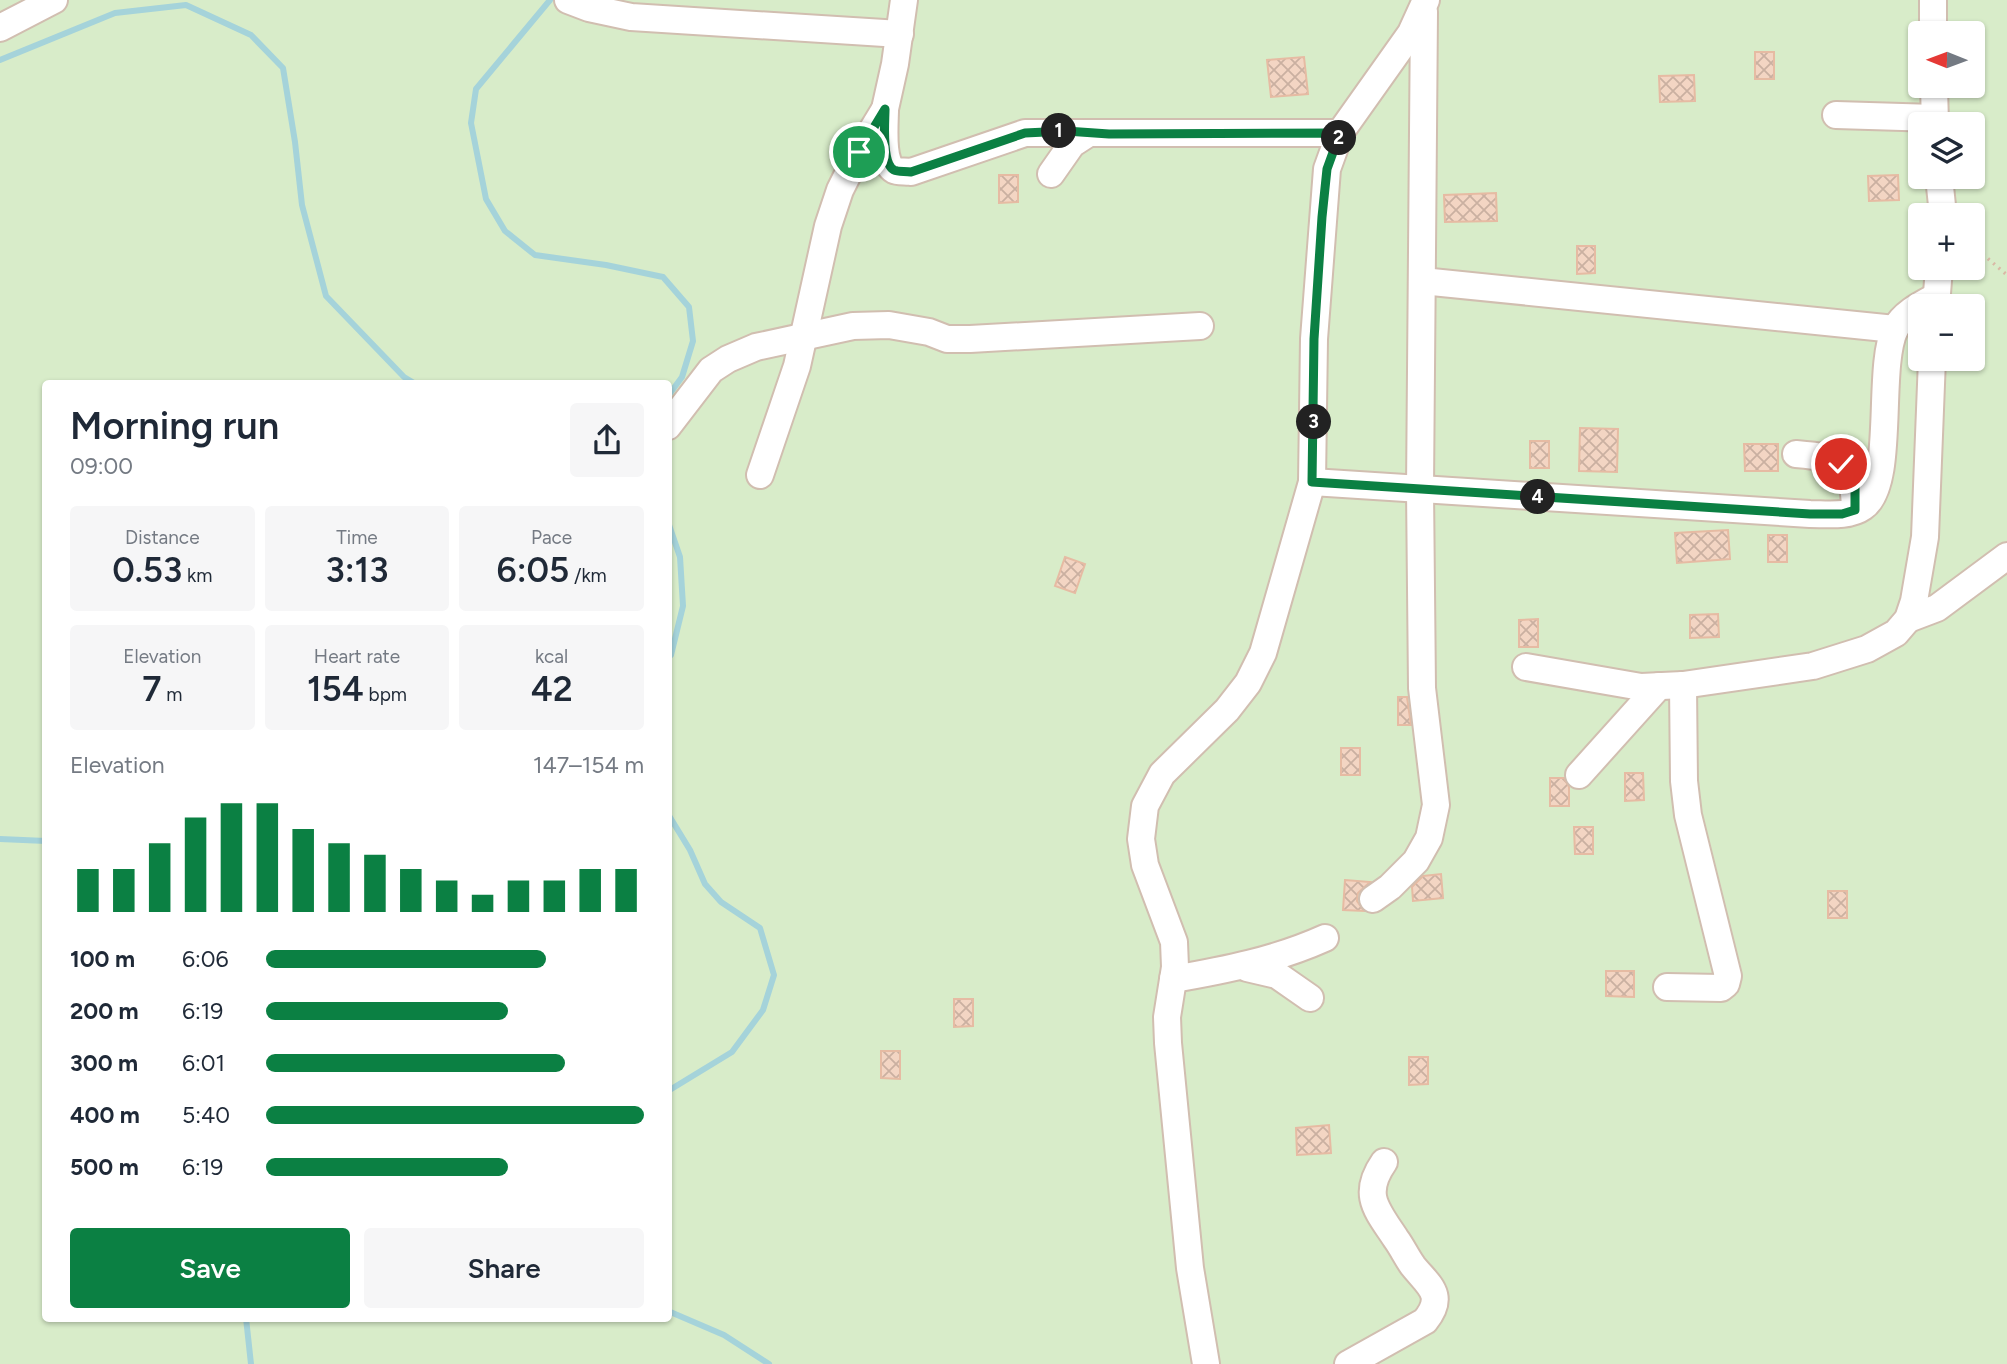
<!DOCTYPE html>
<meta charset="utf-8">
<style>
:root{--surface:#fff;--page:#f6f6f7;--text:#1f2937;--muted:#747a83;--accent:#0b8043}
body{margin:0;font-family:Figtree,sans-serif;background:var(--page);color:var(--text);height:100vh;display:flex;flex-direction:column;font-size:26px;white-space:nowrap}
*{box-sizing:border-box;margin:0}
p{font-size:23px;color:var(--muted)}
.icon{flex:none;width:38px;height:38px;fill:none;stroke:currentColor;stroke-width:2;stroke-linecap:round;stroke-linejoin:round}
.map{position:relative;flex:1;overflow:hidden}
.details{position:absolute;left:42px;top:380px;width:630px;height:942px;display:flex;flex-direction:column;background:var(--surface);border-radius:7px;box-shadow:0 2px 5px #0004}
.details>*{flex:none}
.needle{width:46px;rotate:271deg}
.fabs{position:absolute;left:1908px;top:21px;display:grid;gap:14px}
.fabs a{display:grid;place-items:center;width:77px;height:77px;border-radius:7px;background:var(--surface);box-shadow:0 2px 5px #0004;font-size:35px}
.pin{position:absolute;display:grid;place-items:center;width:60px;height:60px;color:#fff;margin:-30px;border:4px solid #fff;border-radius:50%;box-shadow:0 2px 7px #0007}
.km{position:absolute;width:35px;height:35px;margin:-18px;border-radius:50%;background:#222;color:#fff;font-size:19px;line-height:35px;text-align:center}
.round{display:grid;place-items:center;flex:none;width:74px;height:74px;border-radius:7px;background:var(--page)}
.headline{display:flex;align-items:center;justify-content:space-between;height:119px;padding:0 28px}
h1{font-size:38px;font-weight:600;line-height:52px}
.metrics{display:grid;grid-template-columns:repeat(3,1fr);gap:10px;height:119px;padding:7px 28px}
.metrics div{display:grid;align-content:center;border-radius:7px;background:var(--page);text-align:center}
.metrics b{font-size:35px;font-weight:600}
.metrics small{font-size:19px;font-weight:400}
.metrics p{font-size:19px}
.chart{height:196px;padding:14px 28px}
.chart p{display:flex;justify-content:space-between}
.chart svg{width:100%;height:126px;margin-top:7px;stroke:var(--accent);stroke-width:6}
.cta{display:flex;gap:14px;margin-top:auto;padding:14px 28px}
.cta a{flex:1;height:80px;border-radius:7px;background:var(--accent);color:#fff;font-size:28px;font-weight:600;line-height:80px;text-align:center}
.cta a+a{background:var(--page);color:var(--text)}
ul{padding:0 28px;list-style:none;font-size:23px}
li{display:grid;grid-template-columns:112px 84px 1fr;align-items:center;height:52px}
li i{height:18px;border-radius:9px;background:var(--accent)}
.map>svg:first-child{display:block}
.park{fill:#d8ecc9;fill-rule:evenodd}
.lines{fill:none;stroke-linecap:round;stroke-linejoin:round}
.stream{stroke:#a5d3da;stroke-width:6}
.building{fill:url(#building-cross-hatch);stroke:#e6bba3;stroke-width:2}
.minor-casing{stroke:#d1beb0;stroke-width:30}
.path{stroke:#d9b8a5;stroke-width:3.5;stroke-dasharray:2 5;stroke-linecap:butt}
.minor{stroke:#fff;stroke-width:26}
.route-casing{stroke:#fff;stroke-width:14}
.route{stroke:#0b8043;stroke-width:9}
</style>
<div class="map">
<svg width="2007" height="1364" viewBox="0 0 2007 1364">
<defs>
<pattern id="building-cross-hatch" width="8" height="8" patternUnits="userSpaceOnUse" patternTransform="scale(1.75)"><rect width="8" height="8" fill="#f3d5c3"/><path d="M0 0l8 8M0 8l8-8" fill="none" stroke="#cab0a1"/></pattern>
</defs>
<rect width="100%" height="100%" fill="#fdf6ec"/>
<path class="park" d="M0,0h2007v1364h-2007zM1920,33h52v53h-52zM1920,124h52v53h-52zM1920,215h52v53h-52zM1920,306h52v53h-52zM46,383h622v935h-622z"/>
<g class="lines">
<g class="stream">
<polyline points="550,0 476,89 471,123 486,199 505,231 535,255 606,265 663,277 689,307 693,341 682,377 668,396"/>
<polyline points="0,60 115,13 186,5 251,35 283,68 295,142 302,205 326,296 404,377 414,383"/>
<polyline points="668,522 680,557 683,606 671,655 668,658"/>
<polyline points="668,814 690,850 705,884 721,902 760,928 774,975 763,1010 732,1052 668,1091"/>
<polyline points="0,839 46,841"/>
<polyline points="668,1311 724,1335 769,1364"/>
<polyline points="246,1318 251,1364"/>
</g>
</g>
<g class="building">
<rect x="1755" y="52" width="19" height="27"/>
<polygon points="1304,57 1308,94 1271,97 1267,60"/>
<polygon points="1694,75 1695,101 1660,102 1659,76"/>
<polygon points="999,175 1018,175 1018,202 999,203"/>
<polygon points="1898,175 1899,200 1869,201 1868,176"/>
<polygon points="1496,193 1497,221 1445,222 1444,195"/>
<polygon points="1577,246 1595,246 1595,273 1577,274"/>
<polygon points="1580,428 1618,429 1617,472 1579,471"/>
<rect x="1530" y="441" width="19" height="27"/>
<polygon points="1744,444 1778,444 1778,471 1745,471"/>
<polygon points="1728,530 1730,559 1677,563 1675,533"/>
<rect x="1768" y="535" width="19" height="27"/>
<polygon points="1065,557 1085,564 1075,593 1055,586"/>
<polygon points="1718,614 1719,637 1690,638 1690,615"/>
<polygon points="1538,619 1538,647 1519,647 1519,620"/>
<polygon points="1398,697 1407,697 1411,725 1398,725"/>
<rect x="1341" y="748" width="19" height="27"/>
<polygon points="1625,773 1643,773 1644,800 1625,801"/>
<polygon points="1550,778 1564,778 1569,787 1569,806 1550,806"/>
<polygon points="1574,827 1593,827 1593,854 1575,854"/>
<polygon points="1441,874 1443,898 1413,901 1412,887 1423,876"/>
<polygon points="1345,880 1370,882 1358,893 1357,901 1364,911 1343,910"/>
<rect x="1828" y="891" width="19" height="27"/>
<polygon points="1606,971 1634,971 1634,997 1606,996"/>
<polygon points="954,999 973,999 973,1026 954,1027"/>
<polygon points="881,1051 900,1051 900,1079 881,1078"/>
<polygon points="1409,1057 1428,1057 1428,1084 1409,1085"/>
<polygon points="1329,1125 1331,1153 1297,1155 1296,1128"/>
</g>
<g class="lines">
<g class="minor-casing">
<g id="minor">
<polyline points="568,0 589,8 631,17 900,34"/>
<polyline points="1933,0 1933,33"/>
<polyline points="0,28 54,0"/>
<polyline points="1934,86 1935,124"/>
<path d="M885,109c0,14 -4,54 9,61 4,2 11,1 17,2l114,-39h64"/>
<polyline points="1836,115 1935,118"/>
<polyline points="1051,174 1072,144 1089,133 1340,133"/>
<polyline points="1939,177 1943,215"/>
<polyline points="1422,281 1895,329"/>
<polyline points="1936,306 1939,268"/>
<polyline points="668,426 711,370 728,359 756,347 853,326 889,325 929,332 947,339 970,339 1200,326"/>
<path d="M1796,454c46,4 58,7 59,56"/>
<polyline points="760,475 797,366 828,226 840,190 859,152 885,109 895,64 904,0"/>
<path d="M1312,482l498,32c17,0 39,3 53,-7 33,-22 13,-139 32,-178 8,-16 27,-25 42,-33"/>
<polyline points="1908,619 1937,608 2007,556"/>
<polyline points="1526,667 1641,687 1683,685 1813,666 1867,649 1896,633 1908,619 1914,601 1925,537 1932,359"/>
<polyline points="1579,775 1659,686"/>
<polyline points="1373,899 1390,887 1416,861 1429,838 1436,805 1422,688 1420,489 1424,12"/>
<polyline points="1247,968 1277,975 1310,998"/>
<path d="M1173,979c53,-9 103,-19 152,-41"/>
<polyline points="1667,987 1721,988 1726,984 1728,976 1688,815 1684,781 1683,685"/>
<polyline points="1206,1364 1190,1268 1168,1043 1167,1017 1175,967 1174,942 1145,865 1141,839 1145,806 1162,774 1227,710 1248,683 1263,653 1312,482 1314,339 1327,169 1340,133 1411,33 1426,0"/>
<path d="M1348,1364l77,-43c21,-26 4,-35 -12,-55 -6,-8 -11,-19 -17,-27 -19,-29 -35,-44 -12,-77"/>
</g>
</g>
<polyline class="path" points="1972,245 2007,275"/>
<use href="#minor" class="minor"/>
</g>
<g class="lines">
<g class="route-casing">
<path id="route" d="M859,152l26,-43c0,14 -4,54 9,61 4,2 11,1 17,2l114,-39 41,-2 43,3 231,-1 -13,36 -5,48 -8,122 -2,143 498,32h32l13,-4v-27l-14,-19"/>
</g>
<use href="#route" class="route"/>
</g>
</svg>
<div class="fabs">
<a><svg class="needle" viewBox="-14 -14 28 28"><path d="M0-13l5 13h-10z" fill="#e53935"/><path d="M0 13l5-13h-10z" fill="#747a83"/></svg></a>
<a><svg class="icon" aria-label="layers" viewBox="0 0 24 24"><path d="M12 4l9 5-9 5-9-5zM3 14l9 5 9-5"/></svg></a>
<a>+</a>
<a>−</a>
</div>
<div class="pin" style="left:859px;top:152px;background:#1e9e55"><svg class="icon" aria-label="arrive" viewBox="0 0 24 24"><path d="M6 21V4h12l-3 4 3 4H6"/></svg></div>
<div class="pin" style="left:1841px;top:464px;background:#d93025"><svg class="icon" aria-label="check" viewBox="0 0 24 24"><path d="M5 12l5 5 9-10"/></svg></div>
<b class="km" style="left:1059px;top:131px">1</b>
<b class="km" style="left:1339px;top:138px">2</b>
<b class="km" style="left:1314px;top:422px">3</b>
<b class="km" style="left:1538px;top:497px">4</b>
<section class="details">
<div class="headline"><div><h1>Morning run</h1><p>09:00</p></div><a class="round"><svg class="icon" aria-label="share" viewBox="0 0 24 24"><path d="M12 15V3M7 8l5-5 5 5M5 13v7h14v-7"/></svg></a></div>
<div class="metrics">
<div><p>Distance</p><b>0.53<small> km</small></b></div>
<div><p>Time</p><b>3:13</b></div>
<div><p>Pace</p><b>6:05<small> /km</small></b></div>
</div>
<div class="metrics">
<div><p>Elevation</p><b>7<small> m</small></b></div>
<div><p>Heart rate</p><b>154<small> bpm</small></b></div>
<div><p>kcal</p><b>42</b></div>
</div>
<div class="chart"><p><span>Elevation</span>147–154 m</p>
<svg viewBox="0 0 160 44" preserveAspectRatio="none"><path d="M5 44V29M15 44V29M25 44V20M35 44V11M45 44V6M55 44V6M65 44V15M75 44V20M85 44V24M95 44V29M105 44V33M115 44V38M125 44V33M135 44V33M145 44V29M155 44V29"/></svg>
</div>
<ul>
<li><b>100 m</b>6:06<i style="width:74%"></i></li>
<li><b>200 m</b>6:19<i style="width:64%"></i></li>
<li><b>300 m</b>6:01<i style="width:79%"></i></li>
<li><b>400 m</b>5:40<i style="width:100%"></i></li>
<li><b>500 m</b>6:19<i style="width:64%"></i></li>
</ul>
<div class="cta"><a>Save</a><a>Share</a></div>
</section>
</div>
